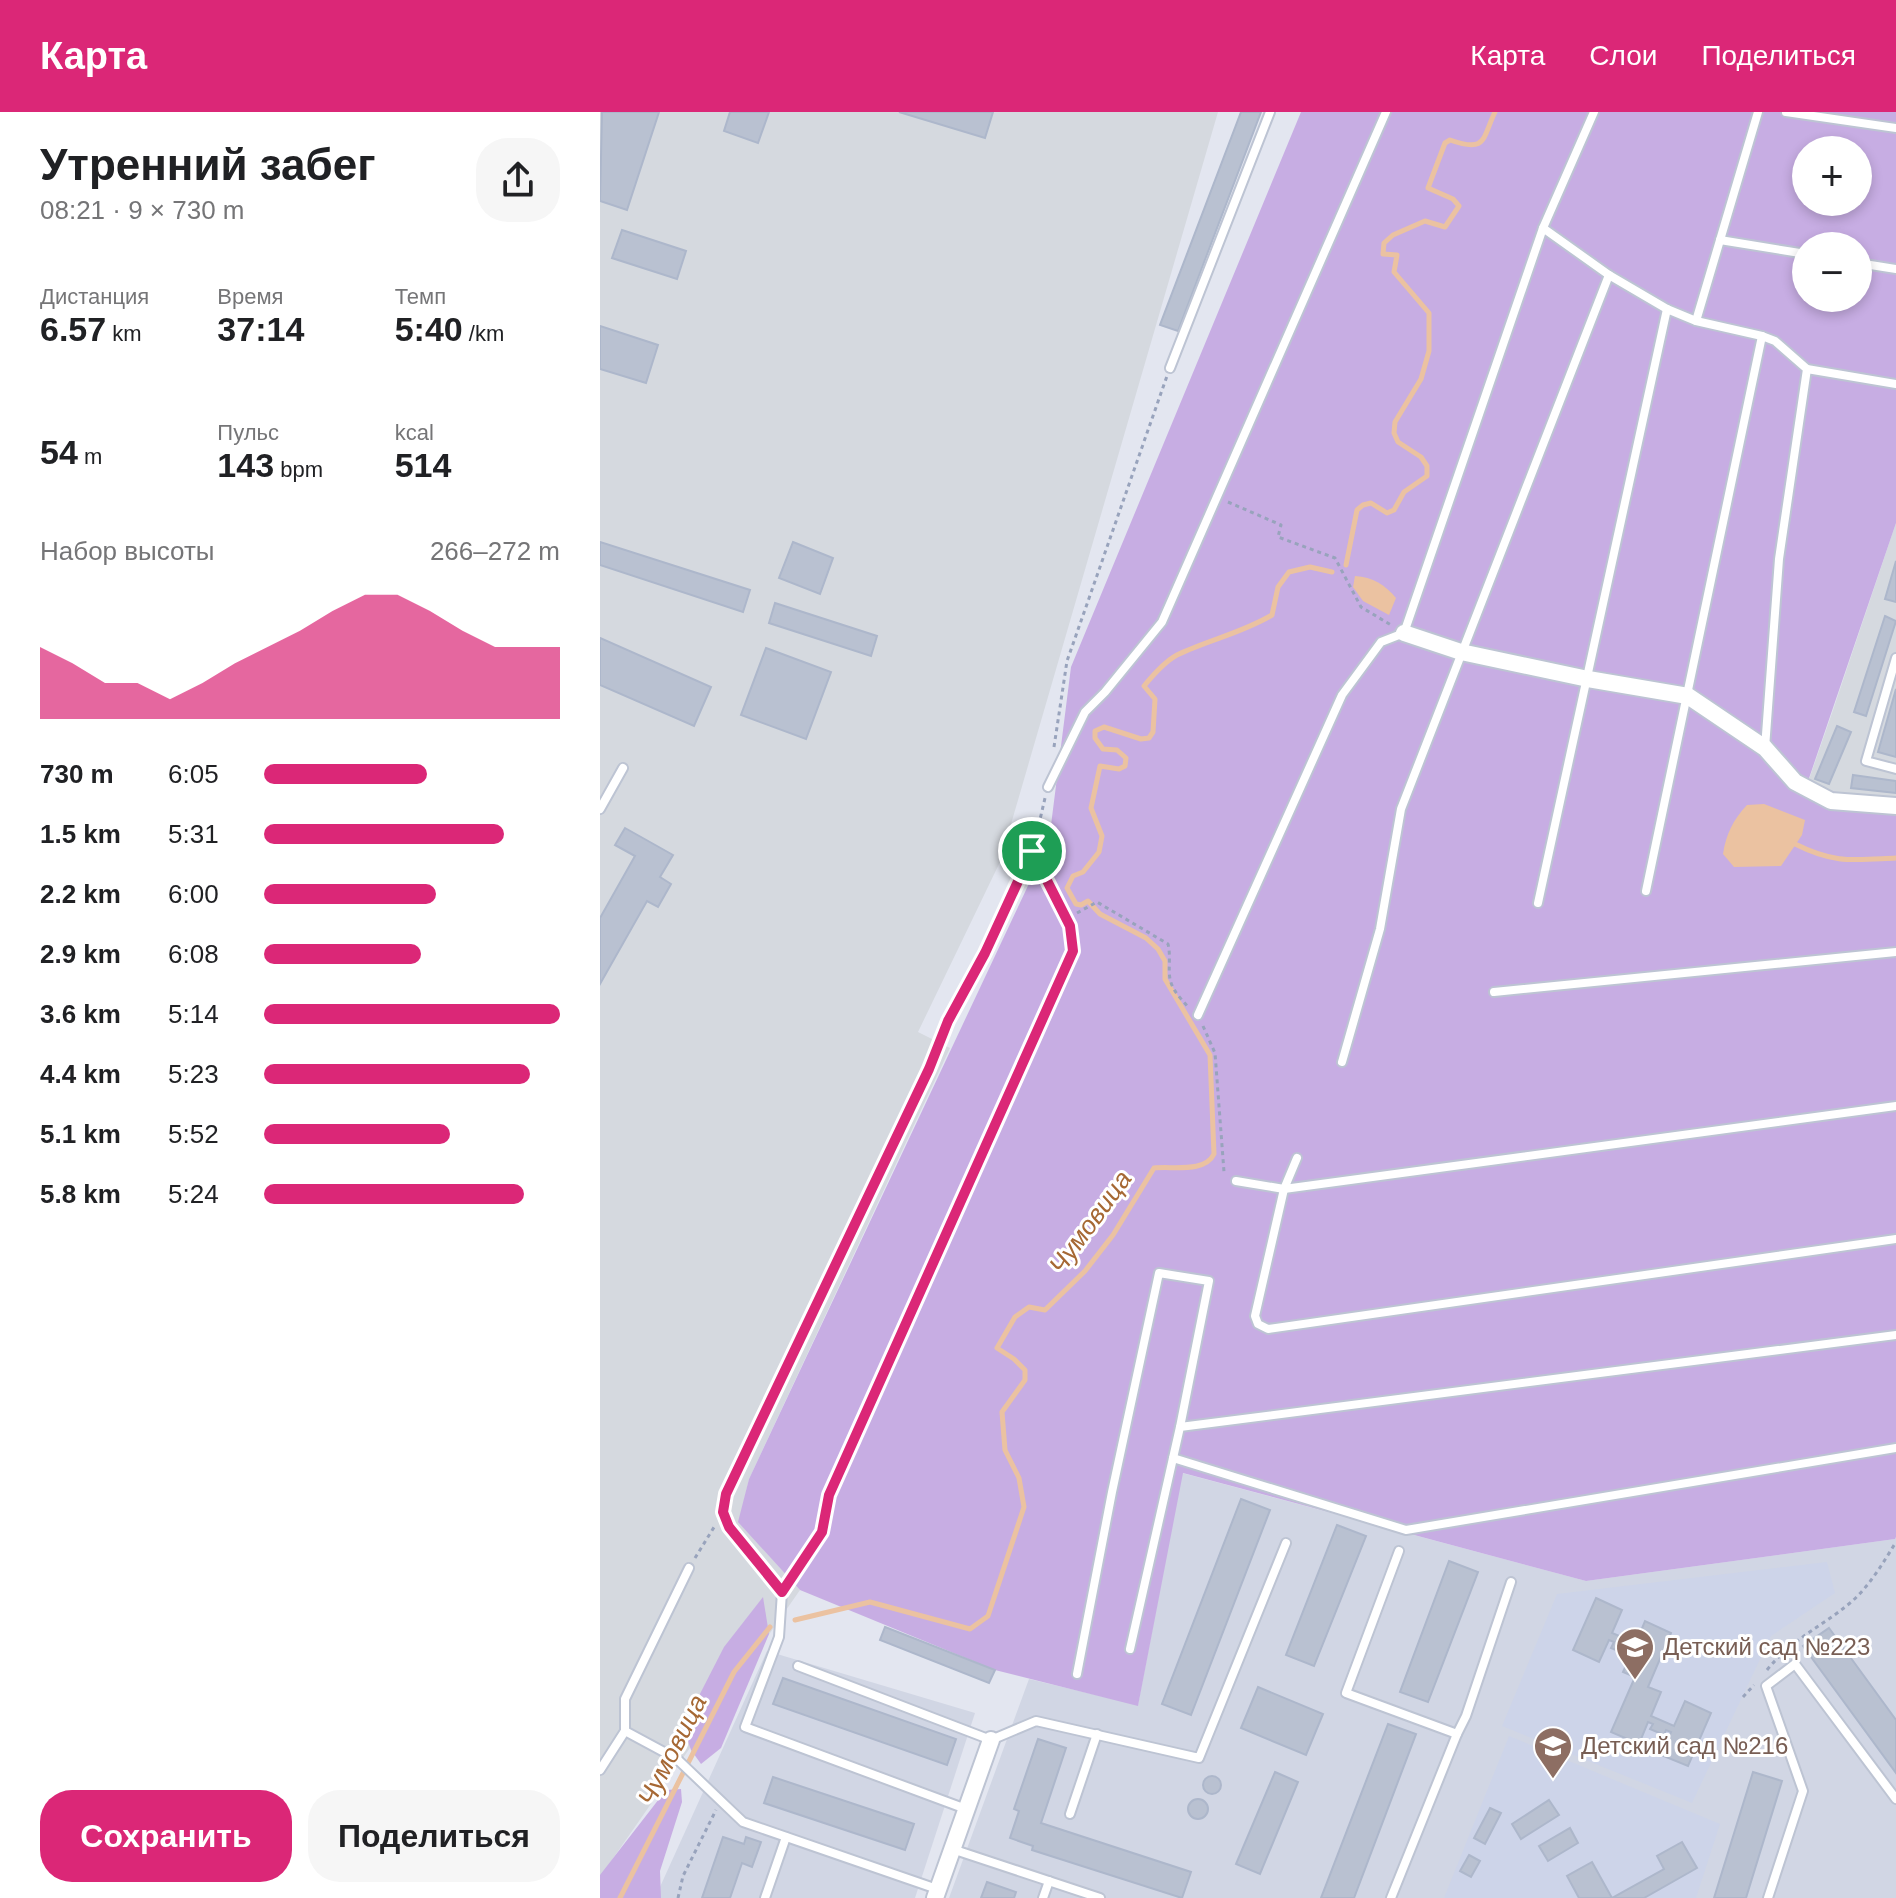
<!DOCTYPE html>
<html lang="ru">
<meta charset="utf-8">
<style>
:root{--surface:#fff;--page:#f6f6f6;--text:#202124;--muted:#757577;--accent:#db2777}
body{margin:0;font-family:Helvetica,sans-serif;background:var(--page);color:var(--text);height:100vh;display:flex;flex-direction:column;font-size:30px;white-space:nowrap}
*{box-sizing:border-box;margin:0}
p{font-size:26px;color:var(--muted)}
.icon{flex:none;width:44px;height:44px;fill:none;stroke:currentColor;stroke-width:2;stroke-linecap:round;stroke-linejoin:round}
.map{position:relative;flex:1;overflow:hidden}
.sheet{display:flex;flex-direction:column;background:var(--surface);width:600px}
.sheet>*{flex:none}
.fabs{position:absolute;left:1192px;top:24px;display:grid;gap:16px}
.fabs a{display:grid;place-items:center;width:80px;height:80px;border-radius:50%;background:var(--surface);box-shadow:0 4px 12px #0003;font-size:40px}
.pin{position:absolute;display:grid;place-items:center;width:68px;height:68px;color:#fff;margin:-34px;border:4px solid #fff;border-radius:50%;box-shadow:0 2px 8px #0007}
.round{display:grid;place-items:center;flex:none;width:84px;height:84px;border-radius:32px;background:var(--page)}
.overview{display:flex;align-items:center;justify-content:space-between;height:136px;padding:0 40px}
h1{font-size:44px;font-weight:700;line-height:60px}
.stats{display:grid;grid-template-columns:repeat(3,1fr);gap:12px;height:136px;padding:8px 40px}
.stats div{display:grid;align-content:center}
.stats b{font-size:34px;font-weight:700}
.stats small{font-size:22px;font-weight:400}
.stats p{font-size:22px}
.chart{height:224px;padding:16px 40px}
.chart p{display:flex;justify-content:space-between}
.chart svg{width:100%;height:144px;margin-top:8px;fill:var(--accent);opacity:.7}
.cta{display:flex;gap:16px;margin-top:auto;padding:16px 40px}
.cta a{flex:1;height:92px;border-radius:32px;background:var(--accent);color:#fff;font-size:32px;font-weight:700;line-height:92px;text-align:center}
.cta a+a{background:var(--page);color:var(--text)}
ul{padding:0 40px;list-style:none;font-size:26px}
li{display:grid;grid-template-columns:128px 96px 1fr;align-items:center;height:60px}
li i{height:20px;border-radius:10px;background:var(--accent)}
header{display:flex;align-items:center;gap:48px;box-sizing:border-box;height:112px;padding:0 40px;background:var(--accent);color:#fff}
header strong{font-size:38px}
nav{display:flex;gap:44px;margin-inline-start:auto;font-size:28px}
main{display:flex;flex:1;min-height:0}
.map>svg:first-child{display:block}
.residential{fill:#d1d6e4}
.industrial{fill:#d5d9df}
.education{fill:#cdd4e9}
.green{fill:#c7ade3;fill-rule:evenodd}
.water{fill:#ebc2a1}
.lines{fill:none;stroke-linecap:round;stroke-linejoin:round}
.stream{stroke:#ebc2a1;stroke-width:5}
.building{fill:#b9c1d1;stroke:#adb7cb;stroke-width:2}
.lane-casing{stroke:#bdc4d3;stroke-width:12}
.street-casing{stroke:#bdc4d3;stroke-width:20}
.path{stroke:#98a3bc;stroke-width:3;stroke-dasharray:4 4;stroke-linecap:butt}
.lane{stroke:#fff;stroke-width:8}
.street{stroke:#fff;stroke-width:16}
.route-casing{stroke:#fff;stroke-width:16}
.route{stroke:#db2777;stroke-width:10}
.labels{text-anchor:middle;stroke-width:6;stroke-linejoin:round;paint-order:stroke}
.education-label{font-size:24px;fill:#785e54;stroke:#fff;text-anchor:start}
.water-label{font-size:26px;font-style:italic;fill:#a66834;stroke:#fff}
</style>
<header>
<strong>Карта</strong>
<nav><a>Карта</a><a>Слои</a><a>Поделиться</a></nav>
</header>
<main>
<section class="sheet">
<div class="overview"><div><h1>Утренний забег</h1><p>08:21 · 9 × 730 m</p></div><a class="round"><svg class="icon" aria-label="share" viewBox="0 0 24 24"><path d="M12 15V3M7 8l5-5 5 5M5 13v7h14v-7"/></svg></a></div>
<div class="stats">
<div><p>Дистанция</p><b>6.57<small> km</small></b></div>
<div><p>Время</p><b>37:14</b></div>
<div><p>Темп</p><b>5:40<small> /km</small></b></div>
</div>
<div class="stats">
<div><b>54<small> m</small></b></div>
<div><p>Пульс</p><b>143<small> bpm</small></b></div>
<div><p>kcal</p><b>514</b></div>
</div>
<div class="chart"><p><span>Набор высоты</span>266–272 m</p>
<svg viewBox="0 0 160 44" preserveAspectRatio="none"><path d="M0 44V22L10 27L20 33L30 33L40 38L50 33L60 27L70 22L80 17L90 11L100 6L110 6L120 11L130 17L140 22L150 22L160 22V44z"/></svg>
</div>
<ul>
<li><b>730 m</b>6:05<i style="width:55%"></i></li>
<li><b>1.5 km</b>5:31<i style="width:81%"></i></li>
<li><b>2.2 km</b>6:00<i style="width:58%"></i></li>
<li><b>2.9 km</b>6:08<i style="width:53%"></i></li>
<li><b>3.6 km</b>5:14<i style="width:100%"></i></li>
<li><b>4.4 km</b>5:23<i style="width:90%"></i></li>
<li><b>5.1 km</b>5:52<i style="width:63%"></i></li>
<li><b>5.8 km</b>5:24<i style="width:88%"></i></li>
</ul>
<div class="cta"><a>Сохранить</a><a>Поделиться</a></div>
</section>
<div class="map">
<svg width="1296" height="1786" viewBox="0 0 1296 1786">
<rect width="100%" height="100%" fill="#e3e6f0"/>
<g class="residential">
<polygon points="582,1361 986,1469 1295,1427 1296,1425 1296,1786 349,1786 429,1567 538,1593"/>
<polygon points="167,1539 375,1601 315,1786 55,1786"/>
</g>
<g class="industrial">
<polygon points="0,0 618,0 400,750 318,920 350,936 149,1367 139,1410 200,1478 0,1765"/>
<polygon points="1296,411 1296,690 1206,676 1232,601"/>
</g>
<g class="education">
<polygon points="1227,1450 1235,1481 1171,1524 1092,1691 902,1614 957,1482"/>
<polygon points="909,1624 1120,1712 1096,1786 844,1786"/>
</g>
<g class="green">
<path d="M701,0h595v411l-90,264 90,15v735l-1,2 -309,42 -403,-108 -45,233 -143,-36 -195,-80 -62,-68 11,-43 300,-638 22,-174zM1206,38h52v52h-52zM1206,134h52v52h-52z"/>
<polygon points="163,1485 169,1522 121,1636 101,1652 91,1638 83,1615 124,1535"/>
<polygon points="81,1677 82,1690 60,1759 61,1786 0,1786 0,1763 66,1678"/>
</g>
<g class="water">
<path d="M755,464c18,1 30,9 41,22l-7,17 -26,-14 -10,-14z"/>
<path d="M1164,692l41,16 -3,15 -21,31 -47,1 -11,-13c3,-20 10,-34 24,-49z"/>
</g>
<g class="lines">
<g class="stream">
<path d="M746,453l11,-55 6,-5 8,-2 16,10 7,-3 10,-18 23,-16v-10l-6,-9 -23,-15 -4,-9 1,-11 26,-43 8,-28v-38l-35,-41 3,-17 -14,-1 1,-11 9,-8 32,-14 20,6 14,-21 -6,-7 -25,-11 17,-45 5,-3c37,13 32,-1 45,-28"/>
<path d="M1195,732c40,20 58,16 101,14"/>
<path d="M195,1508l75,-18 100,27 18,-13 36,-109 -5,-29 -14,-28 -3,-38 23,-32v-10l-11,-11 -17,-11 18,-31 14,-10 16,3 40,-39 28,-36 41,-67c19,-2 51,5 60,-14l-4,-99 -45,-76v-18l-7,-12 -12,-11 -46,-24 -12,-13 -7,4 -5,-1 -9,-16 6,-12 10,-4 16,-20 3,-16 -11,-28 9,-42 19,3 6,-3 1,-8 -9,-8 -14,-1 -8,-11v-7l9,-4 37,12 8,-1 4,-6 2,-33 -11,-13c9,-11 20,-24 33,-31 31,-15 65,-22 95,-40l6,-28 11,-15 21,-5 22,5"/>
<polyline points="20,1786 134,1560 170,1515"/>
</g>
</g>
<g class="building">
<polygon points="2,0 59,0 27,98 0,89"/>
<polygon points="130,0 169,0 158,31 124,19"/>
<polygon points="299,0 393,0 385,26"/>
<polygon points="641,0 661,0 578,219 560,213"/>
<polygon points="22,118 86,139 77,167 12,146"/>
<polygon points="0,214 58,233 46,271 0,257"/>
<polygon points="0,430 150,478 143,500 0,453"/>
<polygon points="193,430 233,446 220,482 179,466"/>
<polygon points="1296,449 1296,490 1285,487"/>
<polygon points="175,491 277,524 271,544 169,511"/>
<polygon points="1285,504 1296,509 1266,604 1254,600"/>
<polygon points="0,526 111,575 94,614 0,573"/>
<polygon points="166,536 231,560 206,627 141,603"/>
<polygon points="1296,577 1296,645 1278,640"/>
<polygon points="1237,614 1251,620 1229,672 1215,667"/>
<polygon points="1253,663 1296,669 1296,681 1251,676"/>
<polygon points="25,716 73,743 60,765 71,772 58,795 47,789 0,872 0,806 35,744 15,733"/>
<polygon points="641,1387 670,1398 591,1603 562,1592"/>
<polygon points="737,1413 766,1424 714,1554 686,1543"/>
<polygon points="849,1449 878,1460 828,1590 800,1580"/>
<polygon points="996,1486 1022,1498 1012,1521 1036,1531 1045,1509 1071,1521 1048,1575 1061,1580 1051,1604 1074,1614 1085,1589 1111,1601 1088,1654 1061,1643 1071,1620 1066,1618 1064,1623 1050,1617 1053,1612 1048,1610 1039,1632 1011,1620 1035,1565 1023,1560 1033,1538 1028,1536 1025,1542 1011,1536 1014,1530 1009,1528 999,1550 973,1538"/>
<polygon points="285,1515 395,1558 389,1571 280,1528"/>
<polygon points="1229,1516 1296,1608 1296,1661 1203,1534"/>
<polygon points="183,1566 356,1627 347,1653 173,1592"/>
<polygon points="658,1575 723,1602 706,1643 641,1616"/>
<polygon points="788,1612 816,1622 754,1786 721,1786"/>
<polygon points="438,1627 466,1636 441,1711 591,1760 582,1786 432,1738 433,1734 410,1726 419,1699 414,1697"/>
<polygon points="675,1660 698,1670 660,1762 636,1752"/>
<polygon points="1153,1660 1182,1669 1146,1786 1114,1786"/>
<circle cx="612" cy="1673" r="9"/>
<polygon points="173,1665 314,1712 305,1738 164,1691"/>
<circle cx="598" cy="1697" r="10"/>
<polygon points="949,1688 959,1703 921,1727 912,1712"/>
<polygon points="890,1696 901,1701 885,1732 874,1726"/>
<polygon points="970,1716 978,1731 948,1749 939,1734"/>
<polygon points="123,1725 144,1732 146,1725 161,1730 152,1755 142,1751 130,1786 102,1786"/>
<polygon points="1082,1730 1097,1756 1044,1786 1012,1786 1064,1757 1057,1744"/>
<polygon points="869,1743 880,1749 871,1765 860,1759"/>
<polygon points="992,1750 1012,1786 979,1786 967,1764"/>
<polygon points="387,1770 416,1780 414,1786 381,1786"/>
</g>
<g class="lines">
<g class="lane-casing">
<g id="lane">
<polyline points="1186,0 1296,16"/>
<polyline points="943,116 1009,163 1067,197 1096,209 1162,224 1175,229 1207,257 1179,447 1165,636"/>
<polyline points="1120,128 1206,142"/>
<polyline points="1258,151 1296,157"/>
<polyline points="1096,209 1158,0"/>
<polyline points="570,256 670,0"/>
<polyline points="1207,257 1296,272"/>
<polyline points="1296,546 1266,649 1296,657"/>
<polyline points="448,675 485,600 505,580 562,510 786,0"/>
<polyline points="0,697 23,656"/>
<polyline points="1046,779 1162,224"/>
<polyline points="938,791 1067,197"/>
<polyline points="894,880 1296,840"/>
<polyline points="598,903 742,583 781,530 804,521 943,116 994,0"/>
<polyline points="742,950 780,817 801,697 1009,163"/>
<polyline points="329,957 126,1382 123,1400 129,1415 182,1480 179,1525 145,1615 366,1697"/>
<polyline points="697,1046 684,1077 655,1204 658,1212 668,1217 1296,1127"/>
<polyline points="636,1069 684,1077 1296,994"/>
<polyline points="573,1346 806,1418 1296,1336"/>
<polyline points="799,1439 746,1581 857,1622 866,1604 911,1470"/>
<polyline points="182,1480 222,1420 229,1383 473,839 470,814 432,739"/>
<polyline points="530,1537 580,1315 1296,1223"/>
<polyline points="198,1554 391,1628 436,1609 599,1646 686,1431"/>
<polyline points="477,1562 512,1380 559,1161 609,1169 580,1315"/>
<polyline points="25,1619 77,1647 143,1710 337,1777"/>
<polyline points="0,1658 25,1619 25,1587 89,1456"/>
<polyline points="470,1702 497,1622"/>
<polyline points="352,1737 500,1786"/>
<polyline points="165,1786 186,1725"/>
<polyline points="443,1786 449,1769"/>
<polyline points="791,1786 857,1622"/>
<polyline points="1168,1786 1203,1679 1166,1574 1195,1552 1296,1687"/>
</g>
</g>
<g class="street-casing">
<g id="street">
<polyline points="804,521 861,540 988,567 1088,584 1165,636 1195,670 1231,689 1296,694"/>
<polyline points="335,1786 391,1628"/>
</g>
</g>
<g class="path">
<polyline points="628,390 681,413 678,425 735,446 761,495 791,513"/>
<polyline points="454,635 467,549 567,264"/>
<polyline points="435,729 445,686"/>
<path d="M477,801l20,-11 71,42c3,12 0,24 2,35 2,11 12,21 19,29"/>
<polyline points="603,914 615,941 624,1060 626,1062"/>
<polyline points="333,946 348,909 385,841 427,751"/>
<polyline points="95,1446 116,1412"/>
<path d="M1167,1558c26,-32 53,-42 83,-67 19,-16 33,-40 46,-61"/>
<polyline points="1143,1585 1154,1573"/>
<polyline points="78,1786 83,1764 116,1698"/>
</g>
<use href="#lane" class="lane"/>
<use href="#street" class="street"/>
</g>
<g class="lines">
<g class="route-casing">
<polygon id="route" points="432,739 470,814 473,839 229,1383 222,1420 182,1480 129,1415 123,1400 126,1382 329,957 348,909 385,841"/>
</g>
<use href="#route" class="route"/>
</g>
<defs>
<g id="school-pin" transform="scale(2)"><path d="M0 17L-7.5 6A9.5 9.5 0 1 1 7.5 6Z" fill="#8d6e63" stroke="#fff"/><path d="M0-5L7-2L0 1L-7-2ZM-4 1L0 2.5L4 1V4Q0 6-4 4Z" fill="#fff"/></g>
</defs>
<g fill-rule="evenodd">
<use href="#school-pin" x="1035" y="1535"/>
<use href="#school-pin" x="953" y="1634"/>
</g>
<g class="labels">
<g class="education-label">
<text x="1063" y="1543">Детский сад №223</text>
<text x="981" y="1642">Детский сад №216</text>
</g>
<g class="water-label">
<text transform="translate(490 1110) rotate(-54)" y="9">Чумовица</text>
<text transform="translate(72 1638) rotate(-63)" y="9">Чумовица</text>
</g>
</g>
</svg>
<div class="fabs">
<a>+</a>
<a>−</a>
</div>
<div class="pin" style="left:432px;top:739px;background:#1e9e55"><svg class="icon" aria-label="arrive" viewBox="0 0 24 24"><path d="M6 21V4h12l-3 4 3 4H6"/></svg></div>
</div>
</main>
